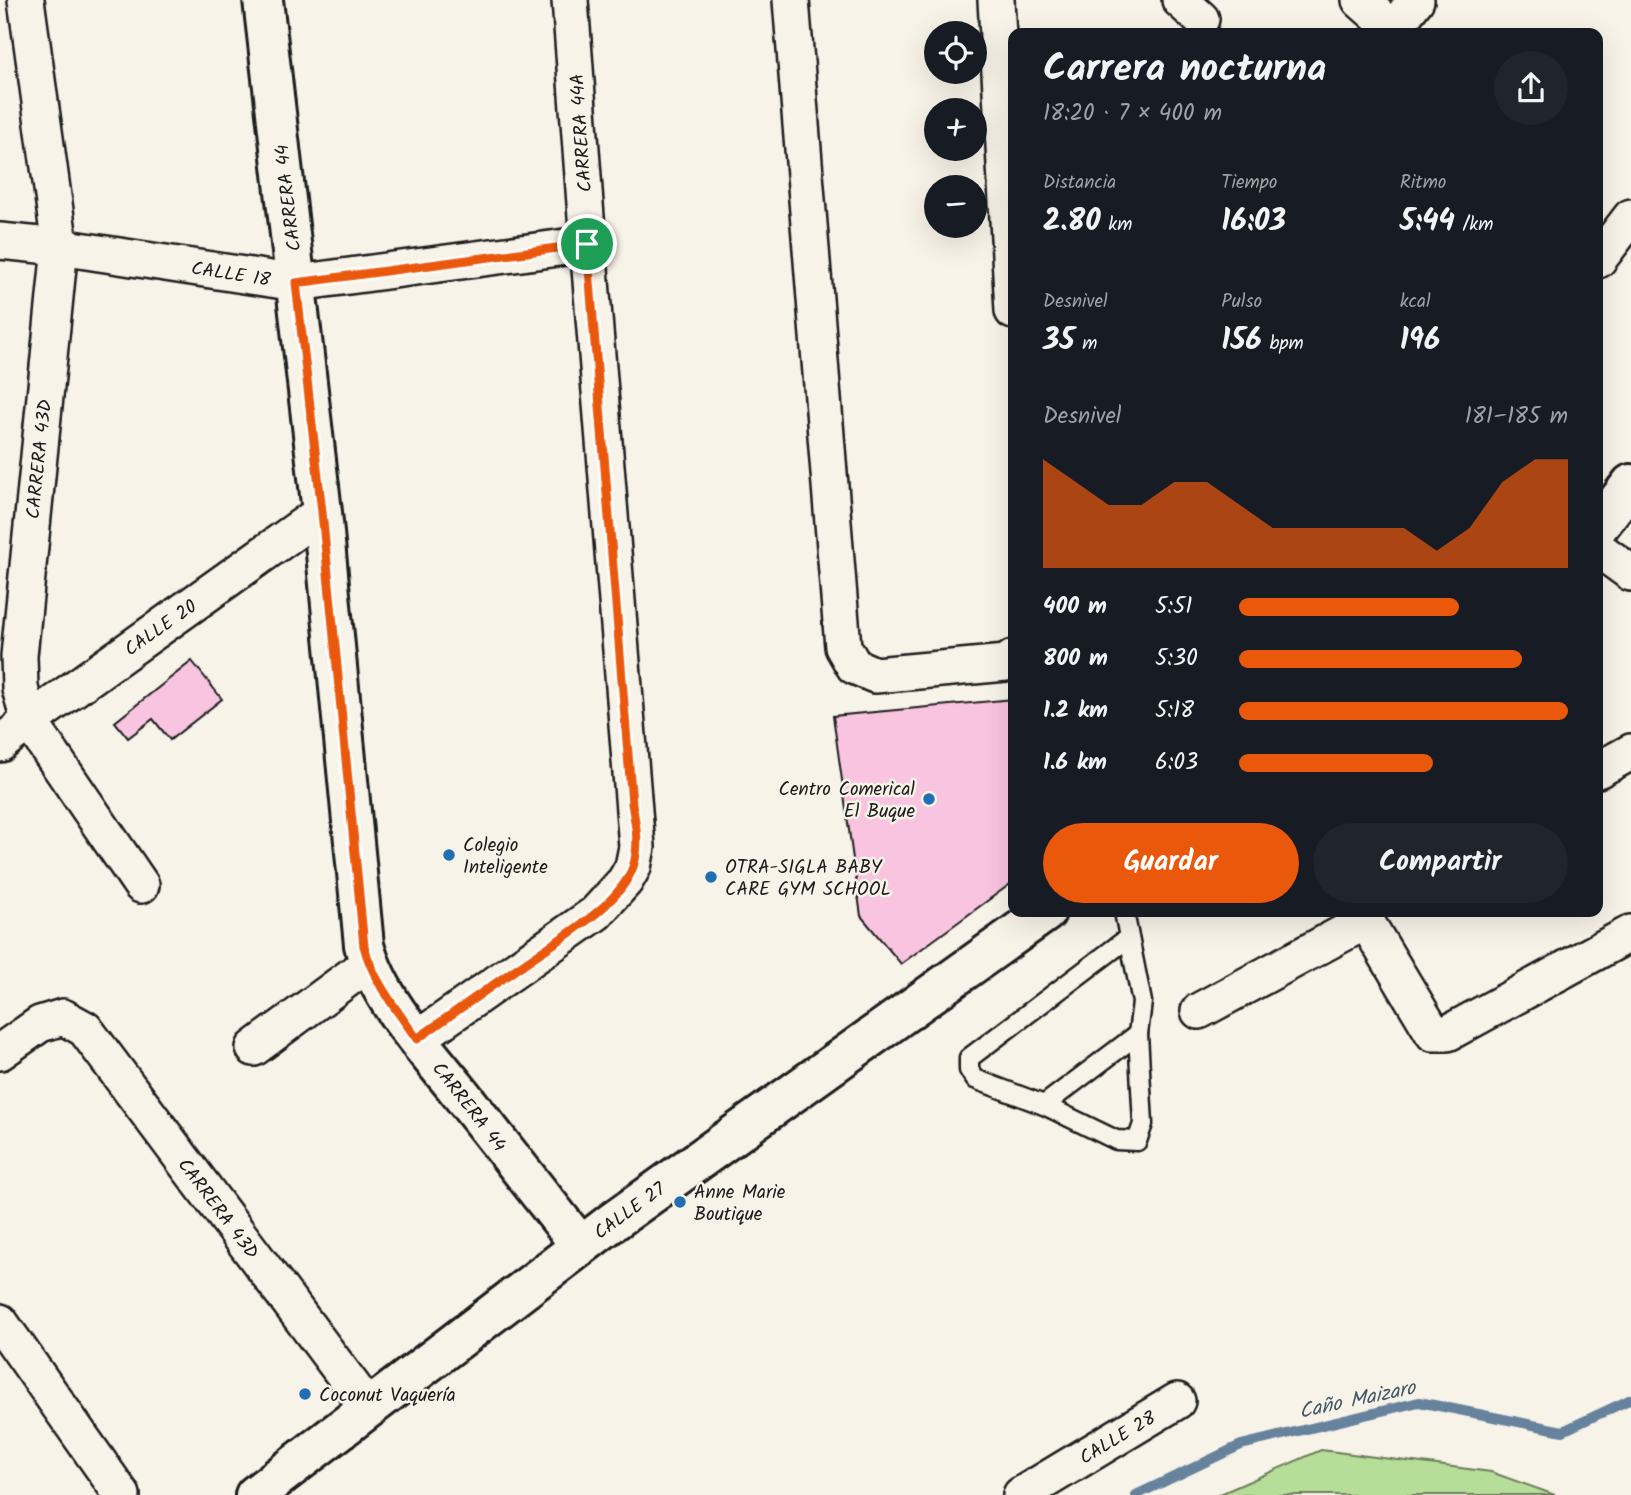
<!DOCTYPE html>
<html lang="es">
<meta charset="utf-8">
<style>
:root{--surface:#171b24;--page:#20242c;--text:#f1f3f6;--muted:#9ea1a6;--accent:#ea580c}
body{margin:0;font-family:Kalam,sans-serif;background:var(--page);color:var(--text);height:100vh;display:flex;flex-direction:column;font-size:26px;white-space:nowrap}
*{box-sizing:border-box;margin:0}
p{font-size:23px;color:var(--muted)}
.icon{flex:none;width:38px;height:38px;fill:none;stroke:currentColor;stroke-width:2;stroke-linecap:round;stroke-linejoin:round}
.map{position:relative;flex:1;overflow:hidden}
.details{position:absolute;left:1008px;top:28px;width:595px;height:889px;display:flex;flex-direction:column;background:var(--surface);border-radius:14px;box-shadow:0 7px 28px #0002}
.details>*{flex:none}
.tools{position:absolute;left:924px;top:21px;display:grid;gap:14px}
.tools a{display:grid;place-items:center;width:63px;height:63px;border-radius:50%;background:var(--surface);box-shadow:0 7px 28px #0002;font-size:35px}
.pin{position:absolute;display:grid;place-items:center;width:60px;height:60px;color:#fff;margin:-30px;border:4px solid #fff;border-radius:50%;box-shadow:0 2px 7px #0007}
.round{display:grid;place-items:center;flex:none;width:74px;height:74px;border-radius:37px;background:var(--page)}
.headline{display:flex;align-items:center;justify-content:space-between;height:119px;padding:0 35px}
h1{font-size:38px;font-weight:700;line-height:52px}
.metrics{display:grid;grid-template-columns:repeat(3,1fr);gap:10px;height:119px;padding:7px 35px}
.metrics div{display:grid;align-content:center}
.metrics b{font-size:30px;font-weight:700}
.metrics small{font-size:19px;font-weight:400}
.metrics p{font-size:19px}
.chart{height:196px;padding:14px 35px}
.chart p{display:flex;justify-content:space-between}
.chart svg{width:100%;height:126px;margin-top:7px;fill:var(--accent);opacity:.7}
.action{display:flex;gap:14px;margin-top:auto;padding:14px 35px}
.action a{flex:1;height:80px;border-radius:42px;background:var(--accent);color:#fff;font-size:28px;font-weight:700;line-height:80px;text-align:center}
.action a+a{background:var(--page);color:var(--text)}
ul{padding:0 35px;list-style:none;font-size:23px}
li{display:grid;grid-template-columns:112px 84px 1fr;align-items:center;height:52px}
li i{height:18px;border-radius:9px;background:var(--accent)}
.map>svg:first-child{display:block}
.green{fill:#b7de99;stroke:#6a7d5a;stroke-width:2}
.lines{fill:none;stroke-linecap:round;stroke-linejoin:round}
.stream{stroke:#66829c;stroke-width:10}
.building{fill:#f9c4e0;stroke:#1c1c1c;stroke-width:2}
.service-casing{stroke:#1c1c1c;stroke-width:23}
.minor-casing{stroke:#1c1c1c;stroke-width:40}
.tertiary-casing{stroke:#1c1c1c;stroke-width:44}
.service{stroke:#f7f3e8;stroke-width:18}
.minor{stroke:#f7f3e8;stroke-width:35}
.tertiary{stroke:#f7f3e8;stroke-width:38}
.route-casing{stroke:#fff;stroke-width:14}
.route{stroke:#ea580c;stroke-width:9}
.poi-dot{fill:#1f6fb2;stroke:#f7f3e8;stroke-width:2.5}
.labels{text-anchor:middle;stroke-width:5;stroke-linejoin:round;paint-order:stroke}
.street-label{font-size:19px;fill:#1c1c1c;stroke:#f7f3e8}
.poi-label{font-size:19px;fill:#1c1c1c;stroke:#f7f3e8;text-anchor:start}
.water-label{font-size:21px;font-style:italic;fill:#475867;stroke:#f7f3e8}
</style>
<div class="map">
<svg width="1631" height="1495" viewBox="0 0 1631 1495">
<rect width="100%" height="100%" fill="#f7f3e8"/>
<filter id="ink" filterUnits="userSpaceOnUse"><feTurbulence type="fractalNoise" baseFrequency=".0143" numOctaves="2"/><feDisplacementMap in="SourceGraphic" scale="14" xChannelSelector="R" yChannelSelector="G"/><feConvolveMatrix kernelMatrix="1 2 1 2 8 2 1 2 1" color-interpolation-filters="sRGB"/></filter>
<g filter="url(#ink)">
<polygon class="green" points="1321,1450 1491,1472 1555,1495 1218,1495"/>
<g class="lines">
<polyline class="stream" points="1136,1495 1241,1445 1419,1402 1563,1431 1631,1399"/>
</g>
<g class="building">
<polygon points="192,661 222,699 170,740 153,719 128,738 115,722"/>
<polygon points="1013,699 1013,882 901,964 861,916 833,716"/>
</g>
<g class="lines">
<g class="service-casing">
<g id="service">
<polyline points="1124,912 1142,1002 1138,1034 1044,1105 975,1079 969,1070 969,1058 1128,938"/>
<polyline points="1044,1105 1116,1140 1137,1141 1143,1124 1138,1034"/>
</g>
</g>
<g class="minor-casing">
<g id="minor">
<polyline points="26,0 60,247 19,656 20,688 29,721 141,885"/>
<polyline points="791,0 843,647 854,666 875,675 1006,663 1013,658"/>
<polyline points="996,0 1013,311"/>
<polyline points="1180,0 1201,19"/>
<polyline points="1360,0 1393,29"/>
<polyline points="1390,33 1416,0"/>
<polyline points="0,241 60,247 297,283 588,244"/>
<polyline points="1598,260 1631,217"/>
<polyline points="1598,549 1631,573"/>
<polyline points="0,744 29,721 322,512"/>
<polyline points="1598,770 1631,752"/>
<polyline points="1366,912 1366,921 1433,1033 1448,1033 1631,933"/>
<polyline points="1199,1011 1366,921"/>
<polyline points="417,1039 596,913 625,881 633,867 637,847 588,244 570,0"/>
<polyline points="254,1048 369,963"/>
<polyline points="0,1052 40,1024 63,1017 85,1029 368,1407"/>
<polyline points="0,1322 122,1495"/>
<polyline points="1021,1495 1177,1401"/>
</g>
</g>
<g class="tertiary-casing">
<g id="tertiary">
<path d="M263,0l59,512 42,433c14,53 59,102 93,144 41,52 82,104 123,156"/>
<polyline points="1598,527 1631,484"/>
<polyline points="255,1495 611,1223 1046,912"/>
</g>
</g>
<use href="#service" class="service"/>
<use href="#minor" class="minor"/>
<use href="#tertiary" class="tertiary"/>
</g>
</g>
<g class="lines" filter="url(#ink)">
<g class="route-casing">
<path id="route" d="M587,244l45,560c4,21 8,42 1,63 -15,41 -76,73 -111,98 -35,24 -70,49 -105,74 -21,-30 -44,-58 -53,-93l-42,-434 -26,-229z"/>
</g>
<use href="#route" class="route"/>
</g>
<g class="poi-dot">
<circle cx="929" cy="799" r="7"/>
<circle cx="449" cy="855" r="7"/>
<circle cx="711" cy="877" r="7"/>
<circle cx="680" cy="1202" r="7"/>
<circle cx="305" cy="1394" r="7"/>
</g>
<g class="labels">
<g class="street-label">
<text transform="translate(580 133) rotate(-94)" y="7">CARRERA 44A</text>
<text transform="translate(287 198) rotate(-97)" y="7">CARRERA 44</text>
<text transform="translate(231 273) rotate(9)" y="7">CALLE 18</text>
<text transform="translate(38 459) rotate(-84)" y="7">CARRERA 43D</text>
<text transform="translate(160 627) rotate(-35)" y="7">CALLE 20</text>
<text transform="translate(470 1106) rotate(52)" y="7">CARRERA 44</text>
<text transform="translate(219 1208) rotate(53)" y="7">CARRERA 43D</text>
<text transform="translate(629 1210) rotate(-36)" y="7">CALLE 27</text>
<text transform="translate(1117 1437) rotate(-31)" y="7">CALLE 28</text>
</g>
<g class="poi-label">
<text x="915" y="795" text-anchor="end">Centro Comerical<tspan x="915" dy="22">El Buque</tspan></text>
<text x="463" y="851">Colegio<tspan x="463" dy="22">Inteligente</tspan></text>
<text x="725" y="873">OTRA-SIGLA BABY<tspan x="725" dy="22">CARE GYM SCHOOL</tspan></text>
<text x="694" y="1198">Anne Marie<tspan x="694" dy="22">Boutique</tspan></text>
<text x="319" y="1401">Coconut Vaquería</text>
</g>
<g class="water-label">
<text transform="translate(1357 1399) rotate(-12)" y="7">Caño Maizaro</text>
</g>
</g>
</svg>
<div class="tools">
<a><svg class="icon" aria-label="locate" viewBox="0 0 24 24"><circle cx="12" cy="12" r="6"/><path d="M12 2v4M12 18v4M2 12h4M18 12h4"/></svg></a>
<a>+</a>
<a>−</a>
</div>
<div class="pin" style="left:587px;top:244px;background:#1e9e55"><svg class="icon" aria-label="arrive" viewBox="0 0 24 24"><path d="M6 21V4h12l-3 4 3 4H6"/></svg></div>
<section class="details">
<div class="headline"><div><h1>Carrera nocturna</h1><p>18:20 · 7 × 400 m</p></div><a class="round"><svg class="icon" aria-label="share" viewBox="0 0 24 24"><path d="M12 15V3M7 8l5-5 5 5M5 13v7h14v-7"/></svg></a></div>
<div class="metrics">
<div><p>Distancia</p><b>2.80<small> km</small></b></div>
<div><p>Tiempo</p><b>16:03</b></div>
<div><p>Ritmo</p><b>5:44<small> /km</small></b></div>
</div>
<div class="metrics">
<div><p>Desnivel</p><b>35<small> m</small></b></div>
<div><p>Pulso</p><b>156<small> bpm</small></b></div>
<div><p>kcal</p><b>196</b></div>
</div>
<div class="chart"><p><span>Desnivel</span>181–185 m</p>
<svg viewBox="0 0 160 44" preserveAspectRatio="none"><path d="M0 44V6L10 14L20 22L30 22L40 14L50 14L60 22L70 30L80 30L90 30L100 30L110 30L120 38L130 30L140 14L150 6L160 6V44z"/></svg>
</div>
<ul>
<li><b>400 m</b>5:51<i style="width:67%"></i></li>
<li><b>800 m</b>5:30<i style="width:86%"></i></li>
<li><b>1.2 km</b>5:18<i style="width:100%"></i></li>
<li><b>1.6 km</b>6:03<i style="width:59%"></i></li>
</ul>
<div class="action"><a>Guardar</a><a>Compartir</a></div>
</section>
</div>
